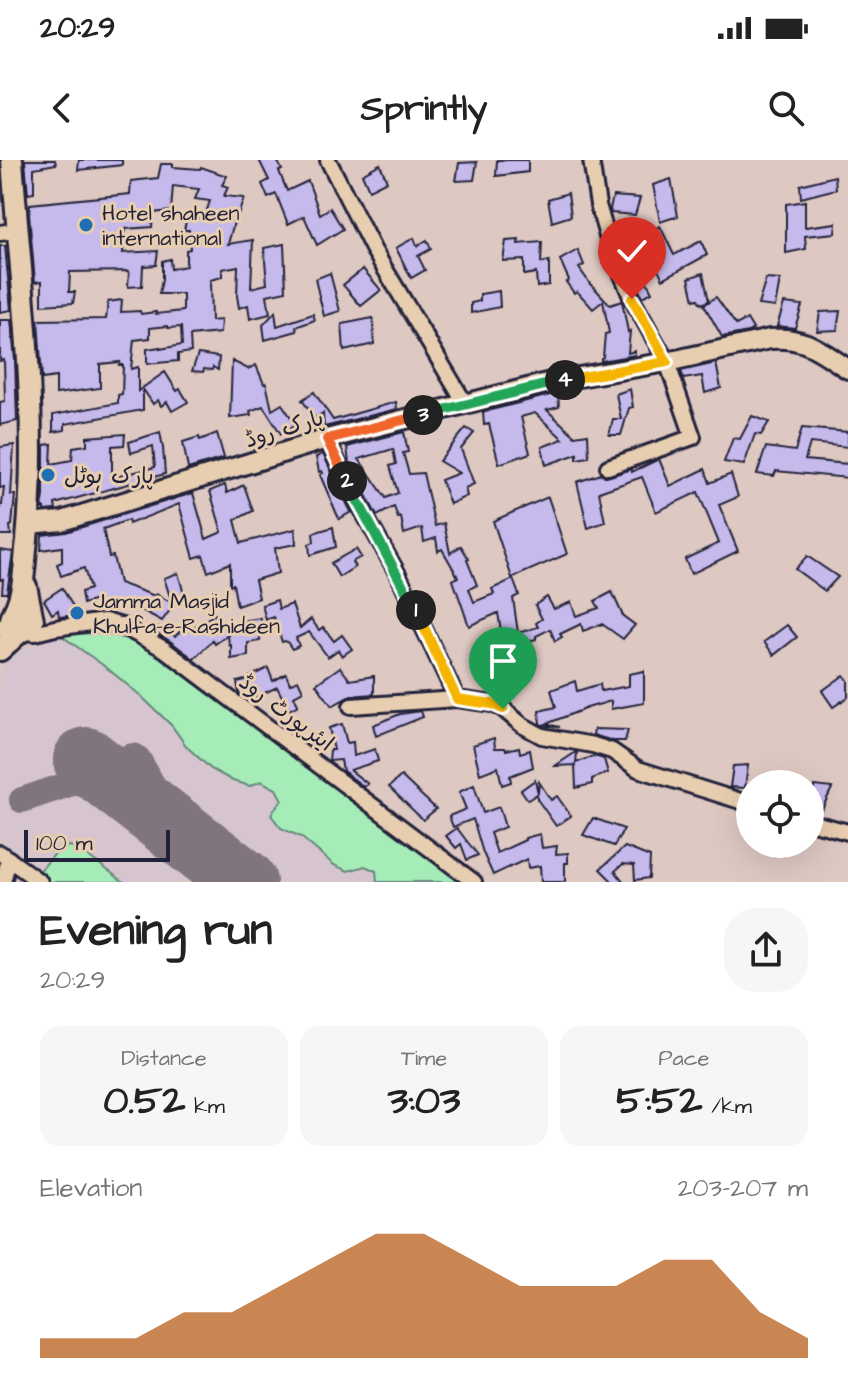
<!DOCTYPE html>
<meta charset="utf-8">
<style>
:root{--surface:#fff;--page:#f6f6f6;--text:#222;--muted:#767676;--accent:#b45309}
body{margin:0;font-family:"Architects Daughter","Playpen Sans Arabic",sans-serif;background:var(--page);color:var(--text);height:100vh;display:flex;flex-direction:column;font-size:30px;white-space:nowrap}
*{box-sizing:border-box;margin:0}
p{font-size:26px;color:var(--muted)}
.icon{flex:none;width:44px;height:44px;fill:none;stroke:currentColor;stroke-width:2;stroke-linecap:round;stroke-linejoin:round}
.map{position:relative;height:722px;overflow:hidden}
.drawer{display:flex;flex-direction:column;background:var(--surface);flex:1}
.drawer>*{flex:none}
.fabs{position:absolute;left:736px;top:610px;display:grid;gap:16px}
.fabs a{display:grid;place-items:center;width:88px;height:88px;border-radius:50%;background:var(--surface);box-shadow:0 8px 32px #0002;font-size:40px}
.scale{position:absolute;left:24px;bottom:20px;width:146px;box-sizing:border-box;padding-left:8px;border:4px solid #22223b;border-top:0;font-size:22px;line-height:28px;white-space:nowrap;color:#22223b;-webkit-text-stroke:6px #e8ceb0;paint-order:stroke}
.pin{position:absolute;display:grid;place-items:center;width:68px;height:68px;color:#fff;margin:-82px -34px;border-radius:50% 50% 50% 0;rotate:-45deg;box-shadow:0 0 8px #0007}
.pin .icon{rotate:45deg}
.km{position:absolute;width:40px;height:40px;margin:-20px;border-radius:50%;background:#222;color:#fff;font-size:22px;line-height:40px;text-align:center}
.round{display:grid;place-items:center;flex:none;width:84px;height:84px;border-radius:32px;background:var(--page)}
.headline{display:flex;align-items:center;justify-content:space-between;height:136px;padding:0 40px}
h1{font-size:44px;font-weight:700;line-height:60px}
.figures{display:grid;grid-template-columns:repeat(3,1fr);gap:12px;height:136px;padding:8px 40px}
.figures div{display:grid;align-content:center;border-radius:20px;background:var(--page);text-align:center}
.figures b{font-size:40px;font-weight:700}
.figures small{font-size:22px;font-weight:400}
.figures p{font-size:22px}
.chart{height:224px;padding:16px 40px}
.chart p{display:flex;justify-content:space-between}
.chart svg{width:100%;height:144px;margin-top:8px;fill:var(--accent);opacity:.7}
.status{display:flex;justify-content:space-between;align-items:center;height:56px;padding:0 40px;background:var(--surface);direction:ltr}
.status svg{height:22px;fill:currentColor}
header{display:flex;justify-content:space-between;align-items:center;height:104px;padding:0 40px;background:var(--surface);font-size:36px;font-weight:700}
.map>svg:first-child{display:block}
.built{fill:#d6c4ce}
.green{fill:#a6ecb8;stroke:#64877a;stroke-width:2}
.lines{fill:none;stroke-linecap:round;stroke-linejoin:round}
.taxiway{stroke:#80757e;stroke-width:26}
.runway{stroke:#80757e;stroke-width:66}
.building{fill:#c5baeb;stroke:#22223b;stroke-width:2;fill-rule:evenodd}
.minor-casing{stroke:#22223b;stroke-width:20}
.major-casing{stroke:#22223b;stroke-width:24}
.highway-casing{stroke:#22223b;stroke-width:26}
.minor{stroke:#e8ceb0;stroke-width:14}
.major{stroke:#e8ceb0;stroke-width:18}
.highway{stroke:#e8ceb0;stroke-width:20}
.split-1-casing{stroke:#fff;stroke-width:16}
.split-2-casing{stroke:#fff;stroke-width:16}
.split-3-casing{stroke:#fff;stroke-width:16}
.split-4-casing{stroke:#fff;stroke-width:16}
.split-5-casing{stroke:#fff;stroke-width:16}
.split-1{stroke:#f5b400;stroke-width:10}
.split-2{stroke:#22a559;stroke-width:10}
.split-3{stroke:#f0652b;stroke-width:10}
.split-4{stroke:#22a559;stroke-width:10}
.split-5{stroke:#f5b400;stroke-width:10}
.poi-dot{fill:#1f6fb2;stroke:#e8ceb0;stroke-width:3}
.labels{text-anchor:middle;stroke-width:6;stroke-linejoin:round;paint-order:stroke}
.poi-label{font-size:22px;fill:#22223b;stroke:#e8ceb0;text-anchor:start}
.street-label{font-size:22px;fill:#22223b;stroke:#e8ceb0}
</style>
<div class="status"><b>20:29</b><svg viewBox="0 0 49 12"><path d="M0 12V9h3v3zM5 12V6h3v6zM10 12V3h3v9zM15 12V0h3v12zM26 1h20v11H26zM47 4h2v5h-2z"/></svg></div>
<header><svg class="icon" aria-label="back" viewBox="0 0 24 24"><path d="M15 5l-7 7 7 7"/></svg>Sprintly<svg class="icon" aria-label="search" viewBox="0 0 24 24"><circle cx="10" cy="10" r="6"/><path d="M15 15l6 6"/></svg></header>
<div class="map">
<svg width="848" height="722" viewBox="0 0 848 722">
<rect width="100%" height="100%" fill="#dec8c2"/>
<filter id="ink" filterUnits="userSpaceOnUse"><feTurbulence type="fractalNoise" baseFrequency=".0125" numOctaves="2"/><feDisplacementMap in="SourceGraphic" scale="16" xChannelSelector="R" yChannelSelector="G"/><feConvolveMatrix kernelMatrix="1 2 1 2 8 2 1 2 1" color-interpolation-filters="sRGB"/></filter>
<g filter="url(#ink)">
<polygon class="built" points="104,473 126,479 150,490 460,722 48,722 0,684 0,510 12,496 32,483 59,474"/>
<g class="green">
<polygon points="104,473 126,479 150,490 460,722 377,722 376,711 365,706 348,711 334,705 301,677 281,668 271,655 275,648 282,640 276,629 261,621 250,626 233,621 211,609 187,587 172,566 142,537 107,508 59,474"/>
<polygon points="70,686 81,691 124,722 48,722 37,714 60,688"/>
</g>
<g class="lines">
<g class="taxiway">
<path d="M124,630c-8,-14 -9,-32 10,-34l4,3 42,74"/>
<polyline points="22,640 102,613"/>
</g>
<polyline class="runway" points="86,600 244,722"/>
</g>
<g class="building">
<polygon points="25,0 55,0 56,4 34,8 34,33 28,34"/>
<polygon points="79,0 122,0 122,5 78,10"/>
<polygon points="259,0 277,0 282,10 279,11 287,31 308,21 320,54 330,48 343,69 317,85 304,56 288,64 276,34 268,38 262,24 269,20"/>
<polygon points="497,0 528,0 528,12 496,16"/>
<polygon points="477,2 474,20 456,21 459,3"/>
<polygon points="161,4 173,4 173,7 200,9 201,7 227,16 222,25 228,27 224,36 244,38 238,55 236,55 228,84 253,80 251,128 267,124 264,88 284,84 286,131 267,135 270,154 250,159 248,145 239,148 237,136 238,106 222,109 222,117 210,120 211,161 221,160 220,173 190,176 191,192 178,194 178,201 147,204 147,189 160,187 160,189 182,185 181,167 168,168 168,166 150,168 150,178 134,180 131,209 138,207 138,231 165,212 177,231 180,229 188,242 172,251 167,242 161,246 158,240 153,244 143,229 143,250 65,264 65,270 53,272 53,255 118,243 118,235 122,234 123,205 119,205 120,202 100,204 100,228 56,234 56,217 42,219 38,160 106,159 108,142 122,140 121,152 140,151 141,154 156,152 156,154 183,151 183,134 159,134 162,120 162,101 170,99 171,109 186,106 186,90 190,89 189,70 184,70 187,57 204,58 210,41 195,39 199,29 173,26 171,51 153,53 152,67 125,69 123,93 158,91 156,105 143,106 142,126 128,127 129,111 70,112 69,132 75,132 73,143 42,145 42,121 35,122 29,54 30,44 130,34 131,21 158,18"/>
<polygon points="380,4 387,21 369,30 362,14"/>
<polygon points="835,16 836,29 801,38 800,25"/>
<polygon points="671,19 678,56 660,62 653,25"/>
<polygon points="568,33 571,56 552,62 548,39"/>
<polygon points="613,36 640,38 635,55 611,53 610,49"/>
<polygon points="805,41 805,67 836,63 835,73 805,76 806,89 786,93 786,44"/>
<polygon points="660,66 674,95 701,81 707,95 663,119 656,105 642,112 652,132 642,137 621,86 635,79 639,87 652,79 649,72"/>
<polygon points="414,78 417,86 427,80 431,89 418,96 425,110 411,118 396,88"/>
<polygon points="519,80 518,84 542,82 541,103 549,101 549,125 537,127 536,113 524,115 524,100 503,101 506,81"/>
<polygon points="0,86 5,86 11,150 0,152"/>
<polygon points="578,90 584,105 579,108 591,125 592,125 610,145 622,141 628,172 630,171 628,193 635,191 635,195 601,201 601,198 603,197 605,174 609,173 603,141 593,149 577,131 574,133 566,122 569,120 560,100"/>
<polygon points="363,109 381,130 361,146 343,125"/>
<polygon points="330,113 340,151 324,156 315,119"/>
<polygon points="703,113 709,141 701,144 698,139 694,140 689,118"/>
<polygon points="766,119 780,120 775,147 758,145"/>
<polygon points="499,131 500,147 471,153 471,143 480,141 480,134"/>
<polygon points="716,137 736,165 747,159 753,169 748,172 722,177 704,145"/>
<polygon points="784,143 802,145 795,168 777,166"/>
<polygon points="840,151 837,170 817,171 820,152"/>
<polygon points="275,152 277,166 313,154 315,160 296,167 297,171 265,180 263,165"/>
<polygon points="373,158 374,184 344,191 342,164"/>
<polygon points="0,160 11,160 15,200 17,261 0,265 0,242 5,241 4,200 0,201"/>
<polygon points="198,194 219,197 218,210 213,207 212,210 204,209 203,212 192,211"/>
<polygon points="232,201 248,209 256,205 264,224 266,223 272,250 282,244 296,265 281,274 263,246 250,251 251,255 230,258"/>
<polygon points="716,203 721,228 705,233 702,216 684,219 681,211"/>
<polygon points="630,229 633,247 629,248 621,275 609,275 613,259 621,259 616,234"/>
<polygon points="314,232 333,260 396,242 397,249 324,267 323,253 315,258 302,240"/>
<polygon points="558,233 559,247 547,250 575,276 588,274 589,297 577,299 577,294 546,305 542,287 563,279 535,253 521,257 530,293 499,304 489,264 484,265 483,252"/>
<polygon points="752,256 769,262 761,275 755,274 744,305 724,302 733,278 740,279"/>
<polygon points="466,268 474,273 461,289 474,324 465,328 467,336 450,344 441,320 459,313 439,301"/>
<polygon points="802,268 848,272 848,287 810,283 805,300 848,304 848,318 776,311 774,316 757,314 766,287 795,291"/>
<polygon points="160,272 163,288 165,314 55,344 56,350 44,351 44,348 42,348 44,336 44,285 52,284 51,304 72,300 73,287 87,285 87,277 125,274 124,285 112,286 112,318 155,307 153,286 131,293 129,282"/>
<path d="M404,272l4,20 -5,1 6,21 14,-1 12,53 9,-3 6,30 11,-7 8,13 -2,1 10,25 -8,4 5,13 20,-8 -2,-5 21,-10 6,16 -6,3 5,35 20,-6 -2,-4 6,-4 -7,-14 12,-8 7,12 17,-7 5,14 23,-8 -4,-7 17,-9 11,24 12,9 -12,14 -21,-15 -19,7 -2,-7 -21,10 2,3 -7,4 -5,-12 -14,7v3l-32,10 -6,-36 -29,13 -16,-46 5,-3 -16,-28 -4,2 -2,-13 -12,4 -2,-14 -18,6 -3,-17 -3,1 -4,-11 -17,9 -28,-53 -2,-16zM393,289l3,15 -6,2 8,27 -12,5 -27,-39z"/>
<polygon points="217,273 224,298 188,309 183,282 199,277 200,280"/>
<polygon points="14,285 11,335 15,335 12,365 10,366 11,375 0,375 0,345 2,345 4,327 0,328 0,287"/>
<polygon points="323,294 351,352 339,359 320,315 323,313 322,311 319,312 316,297"/>
<polygon points="659,299 670,326 705,309 710,323 731,314 738,337 719,345 738,391 691,414 685,399 719,383 698,332 656,352 642,317 599,332 605,362 588,368 577,322 601,314 607,317 632,309 632,312"/>
<polygon points="225,325 227,333 244,325 253,351 235,360 241,383 295,369 296,384 275,388 278,413 255,420 259,438 237,446 233,424 230,425 230,403 208,412 203,395 194,398 179,344 129,364 128,360 103,369 109,397 113,396 119,423 155,436 156,434 172,443 164,418 178,413 186,441 173,446 162,461 136,447 134,450 117,444 117,450 100,452 99,439 83,444 81,432 90,429 84,408 61,416 57,404 62,402 62,387 41,390 42,375 66,372 193,333 206,379 222,372 210,331"/>
<polygon points="548,337 567,394 512,418 493,361"/>
<polygon points="333,367 336,387 310,395 309,384 314,382 313,373"/>
<polygon points="356,389 361,397 352,402 355,407 339,417 331,403"/>
<polygon points="0,390 13,392 7,433 2,433 3,419 0,420"/>
<polygon points="807,396 838,417 825,431 795,409"/>
<polygon points="62,428 78,455 59,457 58,450 52,454 44,440"/>
<polygon points="277,440 279,449 292,444 300,468 311,459 319,470 323,467 334,481 342,475 352,489 342,496 338,490 328,497 309,472 296,478 299,486 292,489 287,482 285,481 282,482 274,457 266,460 262,445"/>
<polygon points="215,454 223,467 248,460 261,458 260,481 248,483 248,496 231,499 231,485 229,485 228,475 215,484 213,480 194,499 170,481 155,472 159,467 175,476 184,468 187,471"/>
<polygon points="787,465 797,477 774,495 764,482"/>
<polygon points="340,507 350,520 374,516 374,534 350,536 332,546 316,524"/>
<polygon points="268,508 273,521 286,514 290,524 298,520 303,531 294,536 298,545 289,550 277,527 256,537 255,534 244,537 239,533 237,522 249,519 249,517"/>
<polygon points="644,511 644,543 611,549 611,541 587,548 546,564 560,567 545,566 540,564 539,551 556,547 551,530 575,521 577,531 600,524 601,531 629,526 629,514"/>
<polygon points="844,515 848,520 848,537 833,547 822,531"/>
<polygon points="421,551 423,557 376,576 373,565 400,554"/>
<polygon points="342,564 347,583 353,582 354,596 375,589 378,601 350,610 368,624 364,627 343,611 341,600 329,601 330,590 334,590 329,568"/>
<polygon points="594,569 628,570 625,581 613,581 593,575"/>
<polygon points="494,578 495,588 505,588 506,590 519,587 520,593 530,590 533,607 510,616 511,622 502,625 498,607 480,614 473,585"/>
<polygon points="576,592 577,592 576,603 594,596 604,599 608,613 592,619 592,624 576,628 575,605 555,606"/>
<polygon points="748,605 745,628 730,627 733,606"/>
<polygon points="401,616 436,649 423,660 389,627"/>
<polygon points="535,620 538,633 539,622 551,640 557,636 571,656 556,666 537,639 537,634 528,640 521,630"/>
<polygon points="474,625 483,653 499,647 505,667 490,673 497,693 525,680 525,678 540,674 542,688 557,686 556,694 568,693 568,703 565,703 565,722 541,722 540,706 528,708 527,699 493,715 483,693 473,659 453,667 449,656 466,649 459,632"/>
<polygon points="815,626 832,628 822,649 810,646 810,636"/>
<polygon points="593,658 624,669 614,686 583,675"/>
<polygon points="457,668 466,680 478,695 467,700 461,684 456,688 446,676"/>
<polygon points="625,687 650,697 649,718 635,720 634,705 623,704 615,711 624,722 613,722 600,709"/>
</g>
<g class="lines">
<g class="minor-casing">
<g id="minor">
<polyline points="328,0 373,89 466,245"/>
<polyline points="591,0 598,45 610,86 632,139 667,202 693,277 608,307"/>
<polyline points="0,73 18,70"/>
<polyline points="327,279 349,327 399,416 457,539"/>
<polyline points="0,467 3,470"/>
<polyline points="21,471 35,473 55,468 105,461 122,466 164,489 474,722"/>
<polyline points="351,546 457,539 492,544 503,549 522,565 542,576 593,585 612,591 638,609 750,644"/>
<polyline points="810,662 848,672"/>
<polyline points="0,693 40,722"/>
<polyline points="3,722 9,699"/>
</g>
</g>
<g class="major-casing">
<path id="major" d="M28,364l34,-3 265,-82 228,-58 112,-19 103,-23c35,-3 50,12 78,30"/>
</g>
<g class="highway-casing">
<g id="highway">
<path d="M12,0c9,126 27,253 15,380 -3,23 -2,50 -13,72"/>
<path d="M26,426l7,34c-2,7 -5,10 -12,11l-7,-4 -3,-8 3,-7 8,-3 8,3"/>
<polyline points="0,490 21,471"/>
</g>
</g>
<use href="#minor" class="minor"/>
<use href="#major" class="major"/>
<use href="#highway" class="highway"/>
</g>
</g>
<g class="lines" filter="url(#ink)">
<g class="split-1-casing">
<polyline id="split-1" points="416,450 457,539 492,544 503,549"/>
</g>
<g class="split-2-casing">
<polyline id="split-2" points="347,321 416,450"/>
</g>
<g class="split-3-casing">
<polyline id="split-3" points="347,321 327,279 423,255"/>
</g>
<g class="split-4-casing">
<polyline id="split-4" points="423,255 565,220"/>
</g>
<g class="split-5-casing">
<polyline id="split-5" points="565,220 667,202 632,139"/>
</g>
<use href="#split-1" class="split-1"/>
<use href="#split-2" class="split-2"/>
<use href="#split-3" class="split-3"/>
<use href="#split-4" class="split-4"/>
<use href="#split-5" class="split-5"/>
</g>
<g class="poi-dot">
<circle cx="86" cy="65" r="8"/>
<circle cx="48" cy="315" r="8"/>
<circle cx="77" cy="453" r="8"/>
</g>
<g class="labels">
<g class="poi-label">
<text x="102" y="60">Hotel shaheen<tspan x="102" dy="25">international</tspan></text>
<text x="64" y="323">پارک ہوٹل</text>
<text x="93" y="448">Jamma Masjid<tspan x="93" dy="25">Khulfa-e-Rashideen</tspan></text>
</g>
<g class="street-label">
<text transform="translate(284 268) rotate(-17)" y="8">پارک روڈ</text>
<text transform="translate(287 552) rotate(37)" y="8">ایئرپورٹ روڈ</text>
</g>
</g>
</svg>
<div class="fabs">
<a><svg class="icon" aria-label="locate" viewBox="0 0 24 24"><circle cx="12" cy="12" r="6"/><path d="M12 2v4M12 18v4M2 12h4M18 12h4"/></svg></a>
</div>
<div class="scale">100 m</div>
<div class="pin" style="left:503px;top:549px;background:#1e9e55"><svg class="icon" aria-label="arrive" viewBox="0 0 24 24"><path d="M6 21V4h12l-3 4 3 4H6"/></svg></div>
<div class="pin" style="left:632px;top:139px;background:#d93025"><svg class="icon" aria-label="check" viewBox="0 0 24 24"><path d="M5 12l5 5 9-10"/></svg></div>
<b class="km" style="left:416px;top:450px">1</b>
<b class="km" style="left:347px;top:321px">2</b>
<b class="km" style="left:423px;top:255px">3</b>
<b class="km" style="left:565px;top:220px">4</b>
</div>
<section class="drawer">
<div class="headline"><div><h1>Evening run</h1><p>20:29</p></div><a class="round"><svg class="icon" aria-label="share" viewBox="0 0 24 24"><path d="M12 15V3M7 8l5-5 5 5M5 13v7h14v-7"/></svg></a></div>
<div class="figures">
<div><p>Distance</p><b>0.52<small> km</small></b></div>
<div><p>Time</p><b>3:03</b></div>
<div><p>Pace</p><b>5:52<small> /km</small></b></div>
</div>
<div class="chart"><p><span>Elevation</span>203–207 m</p>
<svg viewBox="0 0 160 44" preserveAspectRatio="none"><path d="M0 44V38L10 38L20 38L30 30L40 30L50 22L60 14L70 6L80 6L90 14L100 22L110 22L120 22L130 14L140 14L150 30L160 38V44z"/></svg>
</div>
</section>
